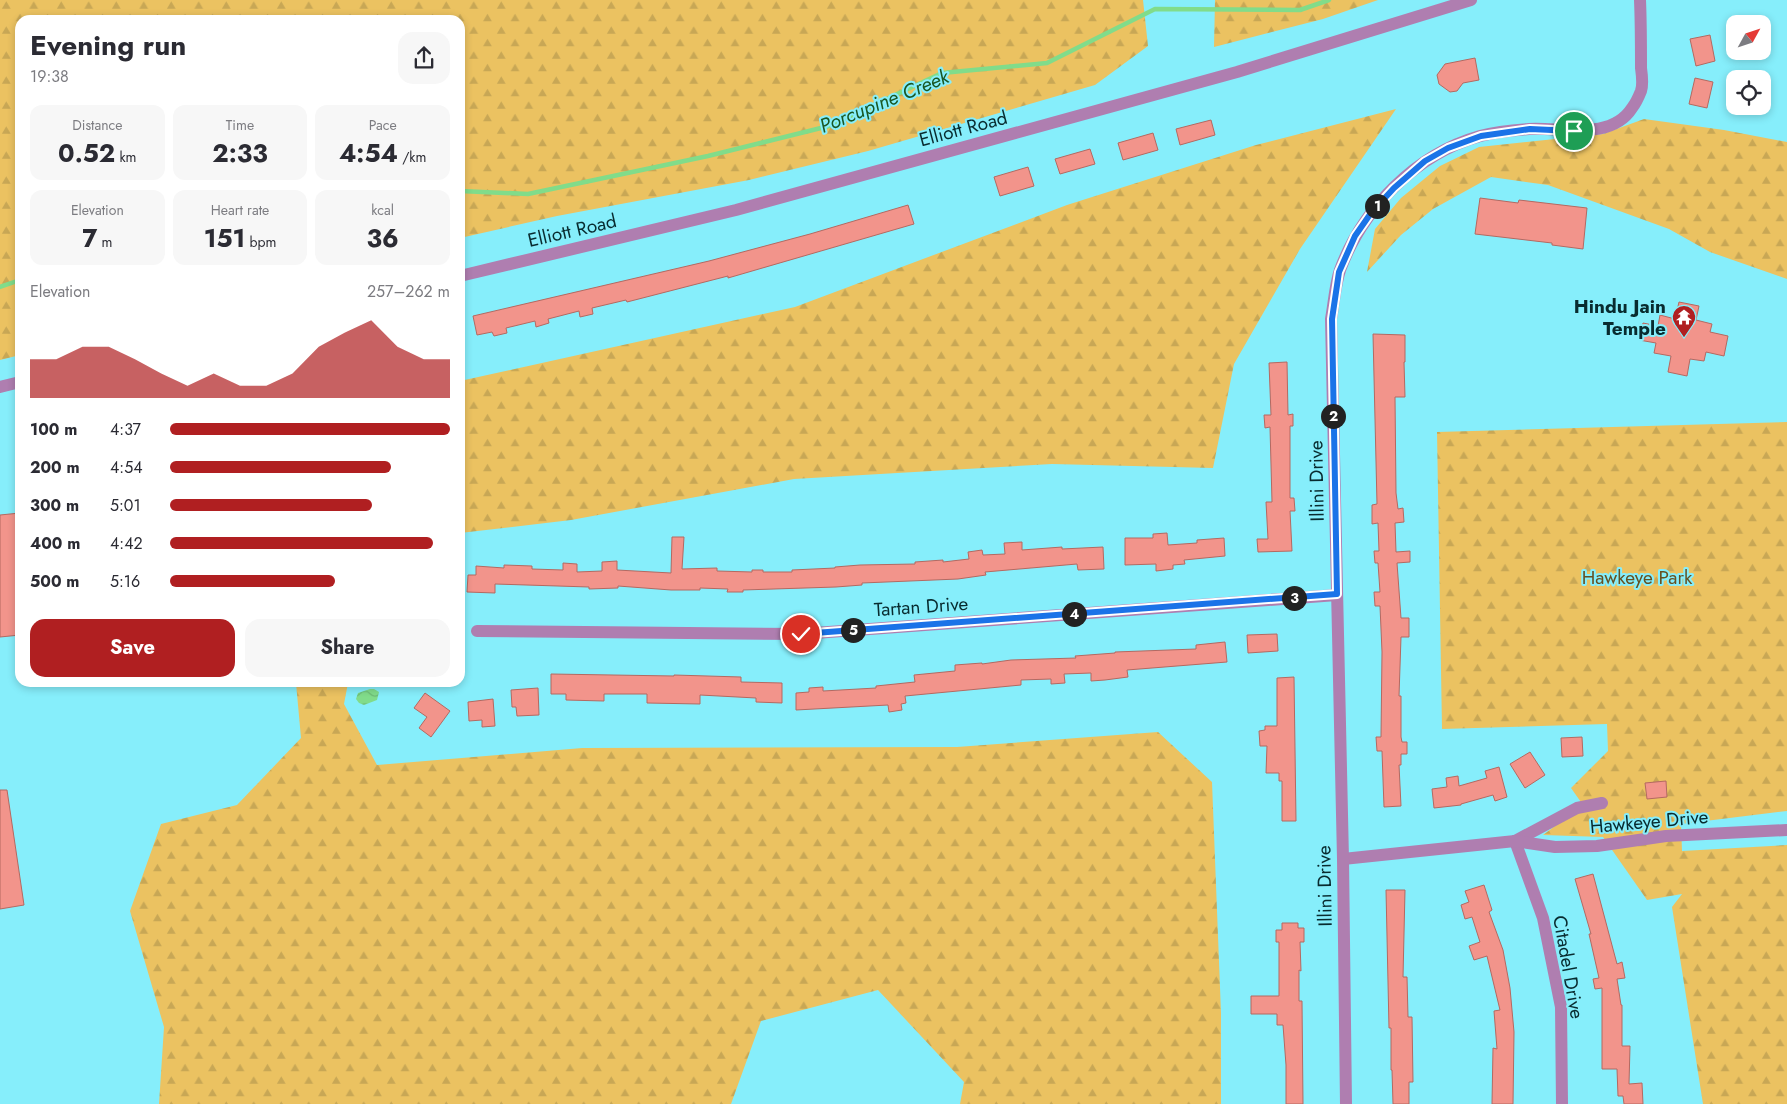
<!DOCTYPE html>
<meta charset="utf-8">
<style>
:root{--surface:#fff;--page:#f7f7f7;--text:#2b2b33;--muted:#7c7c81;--accent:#b01f21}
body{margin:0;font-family:Jost,sans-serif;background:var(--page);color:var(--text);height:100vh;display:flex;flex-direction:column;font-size:19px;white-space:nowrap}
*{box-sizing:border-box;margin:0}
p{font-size:16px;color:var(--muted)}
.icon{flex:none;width:28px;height:28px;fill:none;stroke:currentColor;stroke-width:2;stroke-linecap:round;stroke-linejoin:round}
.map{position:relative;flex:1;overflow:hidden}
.side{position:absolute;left:15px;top:15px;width:450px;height:672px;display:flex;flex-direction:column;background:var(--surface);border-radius:15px;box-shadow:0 2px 8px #0003}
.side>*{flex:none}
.needle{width:32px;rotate:50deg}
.controls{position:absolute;left:1726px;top:15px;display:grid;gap:10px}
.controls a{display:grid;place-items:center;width:45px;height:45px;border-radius:10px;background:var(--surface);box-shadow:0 2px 8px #0003;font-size:25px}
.pin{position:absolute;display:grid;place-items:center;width:42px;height:42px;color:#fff;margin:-21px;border:2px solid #fff;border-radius:50%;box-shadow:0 1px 5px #0007}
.km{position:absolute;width:25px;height:25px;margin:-12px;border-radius:50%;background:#222;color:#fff;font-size:14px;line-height:25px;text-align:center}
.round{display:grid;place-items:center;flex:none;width:52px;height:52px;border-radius:15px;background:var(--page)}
.head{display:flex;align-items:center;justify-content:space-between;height:85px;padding:0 15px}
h1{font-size:28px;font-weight:700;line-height:38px}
.stats{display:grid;grid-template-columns:repeat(3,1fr);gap:8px;height:85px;padding:5px 15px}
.stats div{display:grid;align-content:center;border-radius:12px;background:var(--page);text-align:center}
.stats b{font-size:25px;font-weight:700}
.stats small{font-size:14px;font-weight:400}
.stats p{font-size:14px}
.chart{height:140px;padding:10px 15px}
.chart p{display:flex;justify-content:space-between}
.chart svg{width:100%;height:90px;margin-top:5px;fill:var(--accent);opacity:.7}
.cta{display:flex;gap:10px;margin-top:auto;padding:10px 15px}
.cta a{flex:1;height:58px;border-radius:15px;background:var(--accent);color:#fff;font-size:20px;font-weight:700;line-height:58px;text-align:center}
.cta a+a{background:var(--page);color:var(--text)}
ul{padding:0 15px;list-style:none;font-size:16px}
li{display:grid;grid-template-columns:80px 60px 1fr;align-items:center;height:38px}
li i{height:12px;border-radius:6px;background:var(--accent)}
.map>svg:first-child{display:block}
.forest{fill:url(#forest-firs)}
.water{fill:url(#water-waves)}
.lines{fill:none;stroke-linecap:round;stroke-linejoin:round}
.stream{stroke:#81dc8a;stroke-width:4.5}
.building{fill:#f2948b;stroke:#b46961}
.minor{stroke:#af7eb0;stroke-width:12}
.route-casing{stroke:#fff;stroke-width:10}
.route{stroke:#1a73e8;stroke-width:6}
.labels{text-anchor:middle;stroke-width:4;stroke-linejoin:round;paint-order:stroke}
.street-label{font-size:19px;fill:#082b2f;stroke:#86eefb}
.poi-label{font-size:19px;font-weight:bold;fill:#082b2f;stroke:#86eefb;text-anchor:end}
.park-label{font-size:19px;fill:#655122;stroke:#86eefb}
.water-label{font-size:20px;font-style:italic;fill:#195724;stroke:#86eefb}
</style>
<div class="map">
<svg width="1787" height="1104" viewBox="0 0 1787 1104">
<defs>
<pattern id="forest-firs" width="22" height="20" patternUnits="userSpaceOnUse" patternTransform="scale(1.25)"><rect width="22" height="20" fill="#ebc261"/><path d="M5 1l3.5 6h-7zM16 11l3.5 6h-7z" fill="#c8a755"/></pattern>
<pattern id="water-waves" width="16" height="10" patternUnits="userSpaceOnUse" patternTransform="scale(1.25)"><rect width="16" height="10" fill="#81dc8a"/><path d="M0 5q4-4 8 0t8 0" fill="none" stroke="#6ebd77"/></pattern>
</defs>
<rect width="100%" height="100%" fill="#86eefb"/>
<g class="forest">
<polygon points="0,0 1143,0 1148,46 1095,85 868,151 749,180 557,216 460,238 460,20 20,20 20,355 0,360"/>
<polygon points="1215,0 1378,0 1323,19 1214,47"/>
<polygon points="1396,109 1300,249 1234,364 1213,468 1052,464 794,479 571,520 460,533 460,381 795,307 1067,205 1256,145"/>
<polygon points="1644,119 1724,130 1787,142 1787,279 1710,252 1669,229 1548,185 1491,177 1433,209 1401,235 1367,272 1375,229 1401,198 1440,166 1479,147 1603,134"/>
<polygon points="1787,422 1787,811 1681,824 1682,851 1787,845 1787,1104 1703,1104 1672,907 1682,894 1647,900 1603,837 1543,835 1583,805 1571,788 1608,751 1607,724 1442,729 1437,432"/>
<polygon points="296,683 348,683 344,704 377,765 582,748 957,747 1158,732 1212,782 1221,1013 1221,1104 960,1104 964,1082 878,990 761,1021 731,1104 159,1104 164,1027 130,911 161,824 237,805 301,738"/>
</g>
<polygon class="water" points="370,689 374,689 379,692 377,700 364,705 359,703 356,699 358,693"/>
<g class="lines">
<g class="stream">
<polyline points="460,191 528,194 708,156 829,126 942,73 1047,63 1155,9 1300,10 1329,0"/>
<polyline points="0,287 20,280"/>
</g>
</g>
<g class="building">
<polygon points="1710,35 1715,61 1696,66 1690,39"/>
<polygon points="1475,58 1479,80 1463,83 1457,91 1450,92 1439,84 1437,75 1445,64"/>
<polygon points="1695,78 1713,82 1707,108 1689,104"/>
<polygon points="1211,120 1215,135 1180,145 1176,129"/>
<polygon points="1153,133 1158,150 1123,160 1118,143"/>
<polygon points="1090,149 1095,164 1060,174 1055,159"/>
<polygon points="1028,167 1034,186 1000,196 994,177"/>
<polygon points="1480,198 1518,203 1519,200 1587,208 1583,249 1552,245 1552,243 1475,234"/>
<polygon points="908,205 914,224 728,278 728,276 627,302 626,300 592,308 593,314 580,317 579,311 548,319 549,323 536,327 535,321 506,328 507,333 494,336 492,332 477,335 473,316 709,261 810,234"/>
<polygon points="1679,302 1699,306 1696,320 1712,324 1710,332 1728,336 1724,356 1706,352 1704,361 1690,359 1687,376 1668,372 1671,356 1654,353 1656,343 1639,340 1643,323 1658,326 1660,315 1675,319"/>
<polygon points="1373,334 1405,335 1405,362 1404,362 1405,397 1395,397 1396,493 1398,509 1403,508 1404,522 1395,523 1396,552 1410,551 1410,562 1397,563 1401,618 1409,618 1409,637 1401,637 1399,696 1401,696 1401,737 1402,742 1407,742 1407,754 1401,754 1401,765 1399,765 1401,806 1384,807 1382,751 1377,751 1376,737 1381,737 1382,652 1380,606 1375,606 1374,592 1380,592 1378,563 1375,563 1374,551 1379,551 1378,523 1372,524 1372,505 1377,504"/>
<polygon points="1287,362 1288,415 1293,414 1293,426 1290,426 1290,498 1294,498 1295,511 1290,511 1292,551 1258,552 1257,539 1268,539 1266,502 1272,502 1270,427 1265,428 1264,415 1271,415 1269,363"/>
<polygon points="20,513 20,635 0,637 0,515"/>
<polygon points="1167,533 1168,545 1197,543 1197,540 1224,538 1225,556 1184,560 1185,564 1173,565 1173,569 1156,571 1156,564 1125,565 1125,538 1153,538 1153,534"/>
<polygon points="672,537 684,537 682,569 717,568 717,571 752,572 752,570 763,570 763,572 792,572 792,570 835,568 835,567 860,565 915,564 915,562 943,560 943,562 969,559 968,552 982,550 983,555 1005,554 1004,543 1022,542 1022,550 1062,547 1062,549 1103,547 1104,569 1078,570 1077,564 985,572 986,575 958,579 862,583 862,585 836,587 743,590 743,592 727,592 728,589 700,588 700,590 671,590 618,586 618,588 589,589 589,587 495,584 495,593 467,592 468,575 476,575 476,566 504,568 504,565 532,566 532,569 563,570 563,563 577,564 577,572 602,571 602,562 617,561 617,570 671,573"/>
<polygon points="1277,634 1278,651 1248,653 1247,635"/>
<polygon points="1225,642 1227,662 1127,670 1128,677 1105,680 1091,681 1091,673 1064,674 1065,683 1051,684 1051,679 1021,680 1021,685 905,696 906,703 901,704 902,710 889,712 888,705 796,710 796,693 809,692 809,688 823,687 823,691 876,688 876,686 915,682 914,675 955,671 955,665 982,663 982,664 1011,660 1076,658 1075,656 1115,653 1115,652 1196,649 1196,645"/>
<polygon points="551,674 674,676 674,675 741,677 741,682 782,683 782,703 756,702 756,698 700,695 700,704 647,703 647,694 604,694 604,701 566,700 566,694 551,694"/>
<polygon points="1294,677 1296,821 1282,821 1282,781 1279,781 1279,773 1266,773 1267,746 1260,746 1259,731 1265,730 1265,726 1277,726 1277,678"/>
<polygon points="538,688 539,715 517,716 516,707 512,707 511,690"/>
<polygon points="425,693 450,711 431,737 419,728 427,717 414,708"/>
<polygon points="493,699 495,726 482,727 482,720 469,721 468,702"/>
<polygon points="1582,737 1583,756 1562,757 1561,738"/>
<polygon points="1530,752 1545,775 1525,788 1510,764"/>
<polygon points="1499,767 1507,797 1495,801 1493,795 1461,804 1461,805 1434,808 1432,789 1447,787 1446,778 1458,776 1459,786 1487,778 1485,771"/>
<polygon points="1666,781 1667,797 1647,799 1645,783"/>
<polygon points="0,790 7,790 24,905 0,909"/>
<polygon points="1593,874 1617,964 1622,962 1625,978 1617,979 1621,1005 1622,1005 1622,1046 1630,1046 1629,1084 1642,1083 1643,1104 1624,1104 1623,1096 1618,1096 1617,1069 1602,1069 1602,988 1595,989 1593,979 1599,978 1589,934 1591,934 1575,879"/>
<polygon points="1484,885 1492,910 1489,912 1503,950 1510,988 1514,1032 1513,1104 1492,1104 1493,1048 1497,1049 1494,1011 1500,1010 1487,956 1474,960 1469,946 1480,942 1472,917 1465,919 1461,905 1469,902 1465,891"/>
<polygon points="1386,890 1405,890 1403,977 1407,977 1408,1017 1412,1017 1413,1082 1409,1082 1409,1104 1393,1104 1392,1070 1391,1070 1391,1028 1389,1028"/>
<polygon points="1282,923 1298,923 1298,928 1304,928 1304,942 1300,942 1301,971 1299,970 1299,1001 1302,1001 1303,1104 1286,1104 1286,1065 1283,1025 1277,1025 1277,1014 1251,1014 1251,996 1279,996 1279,942 1276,942 1276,930 1282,930"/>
</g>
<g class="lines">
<g class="minor">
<polyline points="460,276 736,210 1237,72 1471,0"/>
<polyline points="0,387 20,382"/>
<polyline points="477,631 801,634 1337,595"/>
<polyline points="1515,841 1543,918 1561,1007 1562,1104"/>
<polyline points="1515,841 1577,808 1602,803"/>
<polyline points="1343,859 1515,841 1555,847 1597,846 1666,836 1787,830"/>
<path d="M1346,1104l-3,-245 -12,-540c3,-16 4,-34 9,-49 23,-62 76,-116 140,-134 15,-4 34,-6 49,-7 33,-2 82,12 103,-21 4,-5 7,-12 9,-17 2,-6 1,-16 0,-23 0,-22 0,-45 -1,-68"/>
</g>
</g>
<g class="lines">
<g class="route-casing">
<polyline id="route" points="801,634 1337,594 1332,319 1339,272 1355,236 1371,213 1394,188 1425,161 1448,148 1481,136 1530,129 1574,131"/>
</g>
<use href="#route" class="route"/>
</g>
<defs>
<g id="temple-pin" transform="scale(1.25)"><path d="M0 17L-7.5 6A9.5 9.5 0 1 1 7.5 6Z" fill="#b01f21" stroke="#86eefb"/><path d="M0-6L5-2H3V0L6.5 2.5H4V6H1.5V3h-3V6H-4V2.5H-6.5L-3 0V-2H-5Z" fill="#fff"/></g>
</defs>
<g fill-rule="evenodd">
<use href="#temple-pin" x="1684" y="317"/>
</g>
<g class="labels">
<g class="street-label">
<text transform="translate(963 128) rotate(-15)" y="7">Elliott Road</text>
<text transform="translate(572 230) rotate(-13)" y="7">Elliott Road</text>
<text transform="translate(1316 481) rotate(-91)" y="7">Illini Drive</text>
<text transform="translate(921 606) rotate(-4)" y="7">Tartan Drive</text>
<text transform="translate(1649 821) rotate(-5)" y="7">Hawkeye Drive</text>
<text transform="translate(1324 886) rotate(-91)" y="7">Illini Drive</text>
<text transform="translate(1569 967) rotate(80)" y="7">Citadel Drive</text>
</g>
<g class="poi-label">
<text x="1666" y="313">Hindu Jain<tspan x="1666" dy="22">Temple</tspan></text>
</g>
<g class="park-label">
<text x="1637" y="584">Hawkeye Park</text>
</g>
<g class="water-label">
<text transform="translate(884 101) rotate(-22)" y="7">Porcupine Creek</text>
</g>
</g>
</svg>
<div class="controls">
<a><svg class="needle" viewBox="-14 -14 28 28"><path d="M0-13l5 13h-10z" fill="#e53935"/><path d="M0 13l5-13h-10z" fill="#7c7c81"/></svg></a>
<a><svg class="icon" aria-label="locate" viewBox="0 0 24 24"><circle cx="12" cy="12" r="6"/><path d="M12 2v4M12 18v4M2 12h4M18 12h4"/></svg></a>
</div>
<div class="pin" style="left:1574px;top:131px;background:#1e9e55"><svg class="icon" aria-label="arrive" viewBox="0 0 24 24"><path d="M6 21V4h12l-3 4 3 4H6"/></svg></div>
<div class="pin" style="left:801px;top:634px;background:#d93025"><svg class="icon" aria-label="check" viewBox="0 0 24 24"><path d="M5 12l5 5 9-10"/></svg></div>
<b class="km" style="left:1377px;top:206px">1</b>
<b class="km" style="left:1333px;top:416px">2</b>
<b class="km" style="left:1294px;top:598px">3</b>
<b class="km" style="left:1074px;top:614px">4</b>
<b class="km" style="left:853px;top:630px">5</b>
<section class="side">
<div class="head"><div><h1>Evening run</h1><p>19:38</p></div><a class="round"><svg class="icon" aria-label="share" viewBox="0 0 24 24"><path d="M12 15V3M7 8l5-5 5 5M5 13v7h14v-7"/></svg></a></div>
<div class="stats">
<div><p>Distance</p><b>0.52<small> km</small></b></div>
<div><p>Time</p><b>2:33</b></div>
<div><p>Pace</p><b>4:54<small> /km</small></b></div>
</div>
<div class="stats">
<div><p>Elevation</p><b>7<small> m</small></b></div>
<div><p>Heart rate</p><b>151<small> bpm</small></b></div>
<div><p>kcal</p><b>36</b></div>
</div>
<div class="chart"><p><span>Elevation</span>257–262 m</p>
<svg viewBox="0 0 160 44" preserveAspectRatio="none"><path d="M0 44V25L10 25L20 19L30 19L40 25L50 32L60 38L70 32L80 38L90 38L100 32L110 19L120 12L130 6L140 19L150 25L160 25V44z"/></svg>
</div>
<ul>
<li><b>100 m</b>4:37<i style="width:100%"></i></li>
<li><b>200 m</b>4:54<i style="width:79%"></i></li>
<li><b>300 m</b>5:01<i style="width:72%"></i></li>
<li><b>400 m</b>4:42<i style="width:94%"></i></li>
<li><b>500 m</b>5:16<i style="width:59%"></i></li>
</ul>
<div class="cta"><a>Save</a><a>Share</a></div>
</section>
</div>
